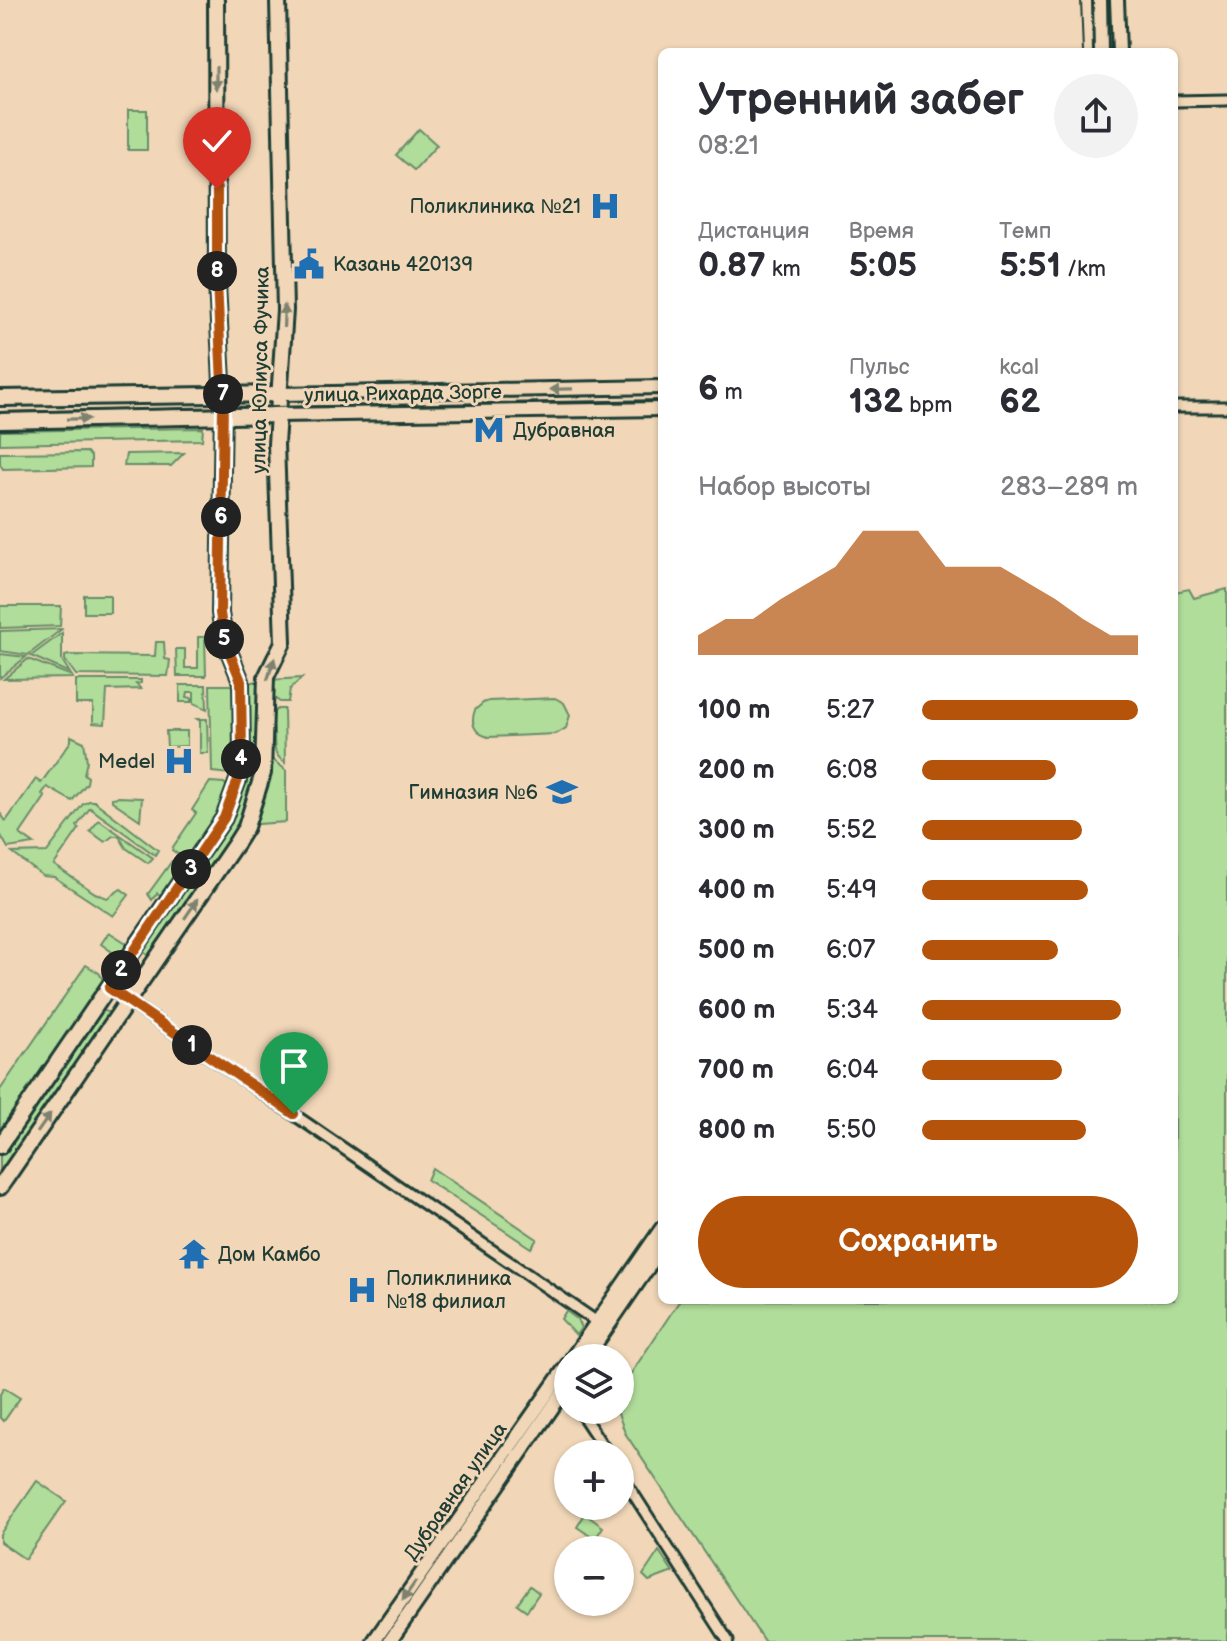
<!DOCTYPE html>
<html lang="ru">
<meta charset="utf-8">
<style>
:root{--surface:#fff;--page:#f2f2f3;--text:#2b2b33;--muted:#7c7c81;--accent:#b45309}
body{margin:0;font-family:"Balsamiq Sans",sans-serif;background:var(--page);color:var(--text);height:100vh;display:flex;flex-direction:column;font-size:30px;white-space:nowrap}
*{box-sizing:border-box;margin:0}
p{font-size:26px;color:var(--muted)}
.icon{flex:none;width:44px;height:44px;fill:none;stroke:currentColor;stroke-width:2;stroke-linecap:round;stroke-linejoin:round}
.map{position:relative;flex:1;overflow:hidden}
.panel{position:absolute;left:658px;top:48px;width:520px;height:1256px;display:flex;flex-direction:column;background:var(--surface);border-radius:12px;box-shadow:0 2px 6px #0004}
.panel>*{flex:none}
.buttons{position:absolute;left:554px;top:1344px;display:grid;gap:16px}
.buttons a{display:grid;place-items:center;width:80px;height:80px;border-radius:50%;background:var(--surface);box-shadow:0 2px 6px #0004;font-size:40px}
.pin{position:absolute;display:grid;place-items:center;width:68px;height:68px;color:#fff;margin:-82px -34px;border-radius:50% 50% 50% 0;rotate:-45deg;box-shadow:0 0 8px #0007}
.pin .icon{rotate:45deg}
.km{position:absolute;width:40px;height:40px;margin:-20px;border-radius:50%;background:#222;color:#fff;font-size:22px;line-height:40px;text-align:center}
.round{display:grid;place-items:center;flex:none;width:84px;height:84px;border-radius:42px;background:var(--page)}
.head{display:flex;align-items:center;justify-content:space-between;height:136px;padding:0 40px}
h1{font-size:44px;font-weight:700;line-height:60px}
.metrics{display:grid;grid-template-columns:repeat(3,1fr);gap:12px;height:136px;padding:8px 40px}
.metrics div{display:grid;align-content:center}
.metrics b{font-size:34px;font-weight:700}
.metrics small{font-size:22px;font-weight:400}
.metrics p{font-size:22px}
.chart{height:224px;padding:16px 40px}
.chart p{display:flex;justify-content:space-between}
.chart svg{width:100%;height:144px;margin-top:8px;fill:var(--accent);opacity:.7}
.primary-button{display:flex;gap:16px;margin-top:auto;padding:16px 40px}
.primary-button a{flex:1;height:92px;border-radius:48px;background:var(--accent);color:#fff;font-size:32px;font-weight:700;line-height:92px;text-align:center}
ul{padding:0 40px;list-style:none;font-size:26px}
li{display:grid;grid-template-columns:128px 96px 1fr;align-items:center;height:60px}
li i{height:20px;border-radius:10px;background:var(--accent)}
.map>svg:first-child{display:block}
.green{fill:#b1dd9b;stroke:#688d68;stroke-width:2}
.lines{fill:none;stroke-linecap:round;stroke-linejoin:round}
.minor-casing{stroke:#1f3d34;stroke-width:15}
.tertiary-casing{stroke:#1f3d34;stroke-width:18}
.secondary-casing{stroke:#1f3d34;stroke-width:20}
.minor{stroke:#f1d7b8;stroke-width:9}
.tertiary{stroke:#f1d7b8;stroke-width:12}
.secondary{stroke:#f1d7b8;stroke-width:14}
.tram{stroke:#1f3d34;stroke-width:2}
.oneway{fill:#7d826f}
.route-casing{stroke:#fff;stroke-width:16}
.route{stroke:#b45309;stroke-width:10}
.labels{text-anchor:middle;stroke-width:6;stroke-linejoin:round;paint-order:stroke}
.poi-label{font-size:20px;fill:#1f3d34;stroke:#f1d7b8;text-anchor:start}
.street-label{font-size:20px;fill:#1f3d34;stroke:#f1d7b8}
</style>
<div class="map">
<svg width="1227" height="1641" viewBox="0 0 1227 1641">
<rect width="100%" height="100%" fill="#f1d7b8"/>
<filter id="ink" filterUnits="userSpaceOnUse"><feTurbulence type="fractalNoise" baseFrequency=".0125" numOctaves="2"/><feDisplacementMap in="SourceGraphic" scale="16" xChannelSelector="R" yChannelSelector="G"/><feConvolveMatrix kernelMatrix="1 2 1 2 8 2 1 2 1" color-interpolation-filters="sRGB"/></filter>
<g filter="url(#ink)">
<g class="green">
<rect x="128" y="110" width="19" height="40"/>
<polygon points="419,129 437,145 414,170 396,155"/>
<polygon points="203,428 202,440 0,444 0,431"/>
<polygon points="87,452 91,457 91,467 3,469 0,464 0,453"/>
<polygon points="184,453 171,466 124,466 126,454"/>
<polygon points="1189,589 1194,598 1227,589 1227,1641 764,1641 625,1433 617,1410 620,1410 620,1390 680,1300 1174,1300 1174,592"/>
<rect x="84" y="595" width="26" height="18"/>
<polygon points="0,606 61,606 60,626 0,628"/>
<polygon points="62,629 28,655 0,651 0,631"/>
<polygon points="62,633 62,660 70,673 31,656"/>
<polygon points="198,637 205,637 206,676 177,676 176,649 185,649 185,668 198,668"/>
<polygon points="156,642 164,642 165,659 170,660 168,676 76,675 65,660 65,656 69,655 155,656"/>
<polygon points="0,654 26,657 0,678"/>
<polygon points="28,659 72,676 73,678 4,679"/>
<polygon points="302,678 290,689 288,702 280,702 271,696 271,680"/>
<polygon points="76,680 141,680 141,683 136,684 141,689 107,690 105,724 93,723 93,704 76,704"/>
<path d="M259,681c0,57 0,96 -23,150l-85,127 -10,-8 86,-129 19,-138z"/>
<polygon points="180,685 206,685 207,709 194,703 194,692 188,692 187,697 192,698 192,702 180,702"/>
<polygon points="210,685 231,685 235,688 236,751 230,774 212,772"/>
<path d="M555,698l9,5 6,12 -4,13 -10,6 -68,3c-14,-4 -18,-14 -13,-27l8,-7 6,-2z"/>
<path d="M278,709h6l1,54c-13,-10 -10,-15 -11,-30 0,-7 -4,-13 -4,-20z"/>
<polygon points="197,719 207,719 208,753 200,753 200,721"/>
<polygon points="166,731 187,731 187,746 167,747"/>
<polygon points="71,736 84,742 87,761 84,774 88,777 87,783 72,801 47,787 42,794 45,797 20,834 34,844 8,848 0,834 0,813 6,821 36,779 41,783 71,741"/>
<polygon points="273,760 286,770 286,822 258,824 254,821 270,761"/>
<polygon points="210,782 224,783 228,788 218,817 191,857 182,857 172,850 173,847 196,813 192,810"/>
<polygon points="118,797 142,798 140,820 112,801 112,798"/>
<polygon points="89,801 94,801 158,850 155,855 90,808 77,826 79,829 54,865 95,893 107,898 121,889 129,895 113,916 54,877 43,876 12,853 47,852 83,804"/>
<polygon points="99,820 153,858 148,863 126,848 119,836 113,836 105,842 90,831"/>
<polygon points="172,861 178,863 182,869 170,890 162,896 157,893 152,900 148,894"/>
<polygon points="109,932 131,946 123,955 115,954 101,944"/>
<polygon points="86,965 99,973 105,983 0,1136 0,1090"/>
<polygon points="100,1010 108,1012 109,1018 0,1177 0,1153"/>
<polygon points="432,1168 537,1239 531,1248 427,1180"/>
<polygon points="566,1311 577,1319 581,1328 576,1335 561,1319"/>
<polygon points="4,1388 20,1398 4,1421 0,1418 0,1394"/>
<polygon points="37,1481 66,1501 25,1559 0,1542 0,1534"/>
<polygon points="585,1514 603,1527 595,1539 577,1527"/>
<polygon points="659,1551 673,1572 649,1581 643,1575"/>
<polygon points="530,1586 539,1593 527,1611 517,1604"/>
</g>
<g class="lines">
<g class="minor-casing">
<g id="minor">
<polyline points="1174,101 1227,100"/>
<polyline points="1174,407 1227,407"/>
<polyline points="109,988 597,1322"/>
<polyline points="579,1410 608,1454"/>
<polyline points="620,1473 728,1641"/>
</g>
</g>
<g class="tertiary-casing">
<g id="tertiary">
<polyline points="1100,0 1101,52"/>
<polyline points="1117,0 1119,52"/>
<polyline points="280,394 662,387"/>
<polyline points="278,415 662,409"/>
<polyline points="572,1358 662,1228"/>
<polyline points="586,1358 662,1247"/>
<polyline points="374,1641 568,1364"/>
<polyline points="390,1641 568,1385"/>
</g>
</g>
<g class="secondary-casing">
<g id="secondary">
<polyline points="0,398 280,394"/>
<polyline points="0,421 278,415"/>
<polyline points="0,1146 224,818 238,780 242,752 241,681 224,639 220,613 223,403 217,283 216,0"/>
<polyline points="0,1187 236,843 246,827 263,773 266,677 283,642 276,444 285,310 278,0"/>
</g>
</g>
<use href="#minor" class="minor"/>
<use href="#tertiary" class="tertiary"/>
<use href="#secondary" class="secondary"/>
<g class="tram">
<polyline points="1081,0 1083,52"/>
<polyline points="0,412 662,400"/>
</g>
</g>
<defs><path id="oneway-solid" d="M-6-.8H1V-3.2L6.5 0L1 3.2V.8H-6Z" transform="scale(2)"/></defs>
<g class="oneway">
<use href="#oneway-solid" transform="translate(216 78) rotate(90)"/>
<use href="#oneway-solid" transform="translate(284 316) rotate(-88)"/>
<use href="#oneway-solid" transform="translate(561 389) rotate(179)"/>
<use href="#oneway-solid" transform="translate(78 419) rotate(-1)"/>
<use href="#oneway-solid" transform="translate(271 669) rotate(-72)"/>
<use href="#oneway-solid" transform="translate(191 909) rotate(-56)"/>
<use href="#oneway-solid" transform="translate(44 1123) rotate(-55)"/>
<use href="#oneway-solid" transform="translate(409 1591) rotate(125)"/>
</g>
</g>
<g class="lines" filter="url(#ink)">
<g class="route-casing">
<polyline id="route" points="217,189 217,283 223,403 220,613 224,639 241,681 242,752 238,780 224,818 109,988 294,1114"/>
</g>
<use href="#route" class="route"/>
</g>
<defs>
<g id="hospital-bare" transform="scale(2.4)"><path d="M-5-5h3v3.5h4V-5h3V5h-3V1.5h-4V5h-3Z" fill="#1f6fb2" stroke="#f1d7b8" stroke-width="2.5" paint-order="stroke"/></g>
<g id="civic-bare" transform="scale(2.4)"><path d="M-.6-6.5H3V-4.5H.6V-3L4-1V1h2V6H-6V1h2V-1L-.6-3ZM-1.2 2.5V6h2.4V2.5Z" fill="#1f6fb2" stroke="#f1d7b8" stroke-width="2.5" paint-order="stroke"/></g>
<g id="metro-bare" transform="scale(2.4)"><path d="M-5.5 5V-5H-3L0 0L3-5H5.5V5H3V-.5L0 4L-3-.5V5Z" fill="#1f6fb2" stroke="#f1d7b8" stroke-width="2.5" paint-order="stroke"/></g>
<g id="school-bare" transform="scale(2.4)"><path d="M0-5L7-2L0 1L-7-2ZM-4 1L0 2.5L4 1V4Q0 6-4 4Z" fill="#1f6fb2" stroke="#f1d7b8" stroke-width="2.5" paint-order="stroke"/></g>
<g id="temple-bare" transform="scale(2.4)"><path d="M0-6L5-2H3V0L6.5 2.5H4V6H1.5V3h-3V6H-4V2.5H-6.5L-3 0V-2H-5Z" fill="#1f6fb2" stroke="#f1d7b8" stroke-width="2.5" paint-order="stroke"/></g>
</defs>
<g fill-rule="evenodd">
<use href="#hospital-bare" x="605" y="206"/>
<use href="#civic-bare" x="309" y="264"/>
<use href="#metro-bare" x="489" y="430"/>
<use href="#hospital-bare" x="179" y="761"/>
<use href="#school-bare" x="562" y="792"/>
<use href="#temple-bare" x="194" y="1254"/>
<use href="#hospital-bare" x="362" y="1290"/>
</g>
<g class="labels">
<g class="poi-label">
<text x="581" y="213" text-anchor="end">Поликлиника №21</text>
<text x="333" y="271">Казань 420139</text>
<text x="513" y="437">Дубравная</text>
<text x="155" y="768" text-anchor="end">Medel</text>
<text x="538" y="799" text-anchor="end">Гимназия №6</text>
<text x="218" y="1261">Дом Камбо</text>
<text x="386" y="1285">Поликлиника<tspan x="386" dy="23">№18 филиал</tspan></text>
</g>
<g class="street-label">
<text transform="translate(260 370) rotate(-89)" y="7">улица Юлиуса Фучика</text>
<text transform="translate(403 393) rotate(-1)" y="7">улица Рихарда Зорге</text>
<text transform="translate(455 1491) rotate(-55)" y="7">Дубравная улица</text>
</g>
</g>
</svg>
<div class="buttons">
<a><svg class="icon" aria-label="layers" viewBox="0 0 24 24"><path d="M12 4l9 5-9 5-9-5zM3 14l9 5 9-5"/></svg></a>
<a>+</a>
<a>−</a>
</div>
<div class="pin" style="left:294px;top:1114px;background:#1e9e55"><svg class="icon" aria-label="arrive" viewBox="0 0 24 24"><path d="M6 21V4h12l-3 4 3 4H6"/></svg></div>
<div class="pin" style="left:217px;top:189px;background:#d93025"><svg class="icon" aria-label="check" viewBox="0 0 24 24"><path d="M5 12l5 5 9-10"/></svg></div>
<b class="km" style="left:192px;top:1045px">1</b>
<b class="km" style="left:121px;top:970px">2</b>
<b class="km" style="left:191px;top:869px">3</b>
<b class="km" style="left:241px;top:759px">4</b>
<b class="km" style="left:224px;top:639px">5</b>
<b class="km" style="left:221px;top:517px">6</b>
<b class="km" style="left:223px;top:394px">7</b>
<b class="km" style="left:217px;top:271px">8</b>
<section class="panel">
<div class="head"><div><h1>Утренний забег</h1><p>08:21</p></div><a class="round"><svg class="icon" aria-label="share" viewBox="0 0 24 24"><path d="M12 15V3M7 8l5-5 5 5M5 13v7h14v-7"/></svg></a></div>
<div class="metrics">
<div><p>Дистанция</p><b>0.87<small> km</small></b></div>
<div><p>Время</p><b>5:05</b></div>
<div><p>Темп</p><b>5:51<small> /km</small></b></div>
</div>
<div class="metrics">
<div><b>6<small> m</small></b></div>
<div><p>Пульс</p><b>132<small> bpm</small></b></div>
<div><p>kcal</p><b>62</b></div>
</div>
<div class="chart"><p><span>Набор высоты</span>283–289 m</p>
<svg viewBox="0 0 160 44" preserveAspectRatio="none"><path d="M0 44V38L10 33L20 33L30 27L40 22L50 17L60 6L70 6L80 6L90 17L100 17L110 17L120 22L130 27L140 33L150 38L160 38V44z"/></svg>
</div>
<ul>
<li><b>100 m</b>5:27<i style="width:100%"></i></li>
<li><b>200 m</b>6:08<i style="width:62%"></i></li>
<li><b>300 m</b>5:52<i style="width:74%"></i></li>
<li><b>400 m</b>5:49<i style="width:77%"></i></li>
<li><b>500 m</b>6:07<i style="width:63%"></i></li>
<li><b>600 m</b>5:34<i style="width:92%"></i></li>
<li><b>700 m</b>6:04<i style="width:65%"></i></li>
<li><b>800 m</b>5:50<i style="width:76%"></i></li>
</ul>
<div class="primary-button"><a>Сохранить</a></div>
</section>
</div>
